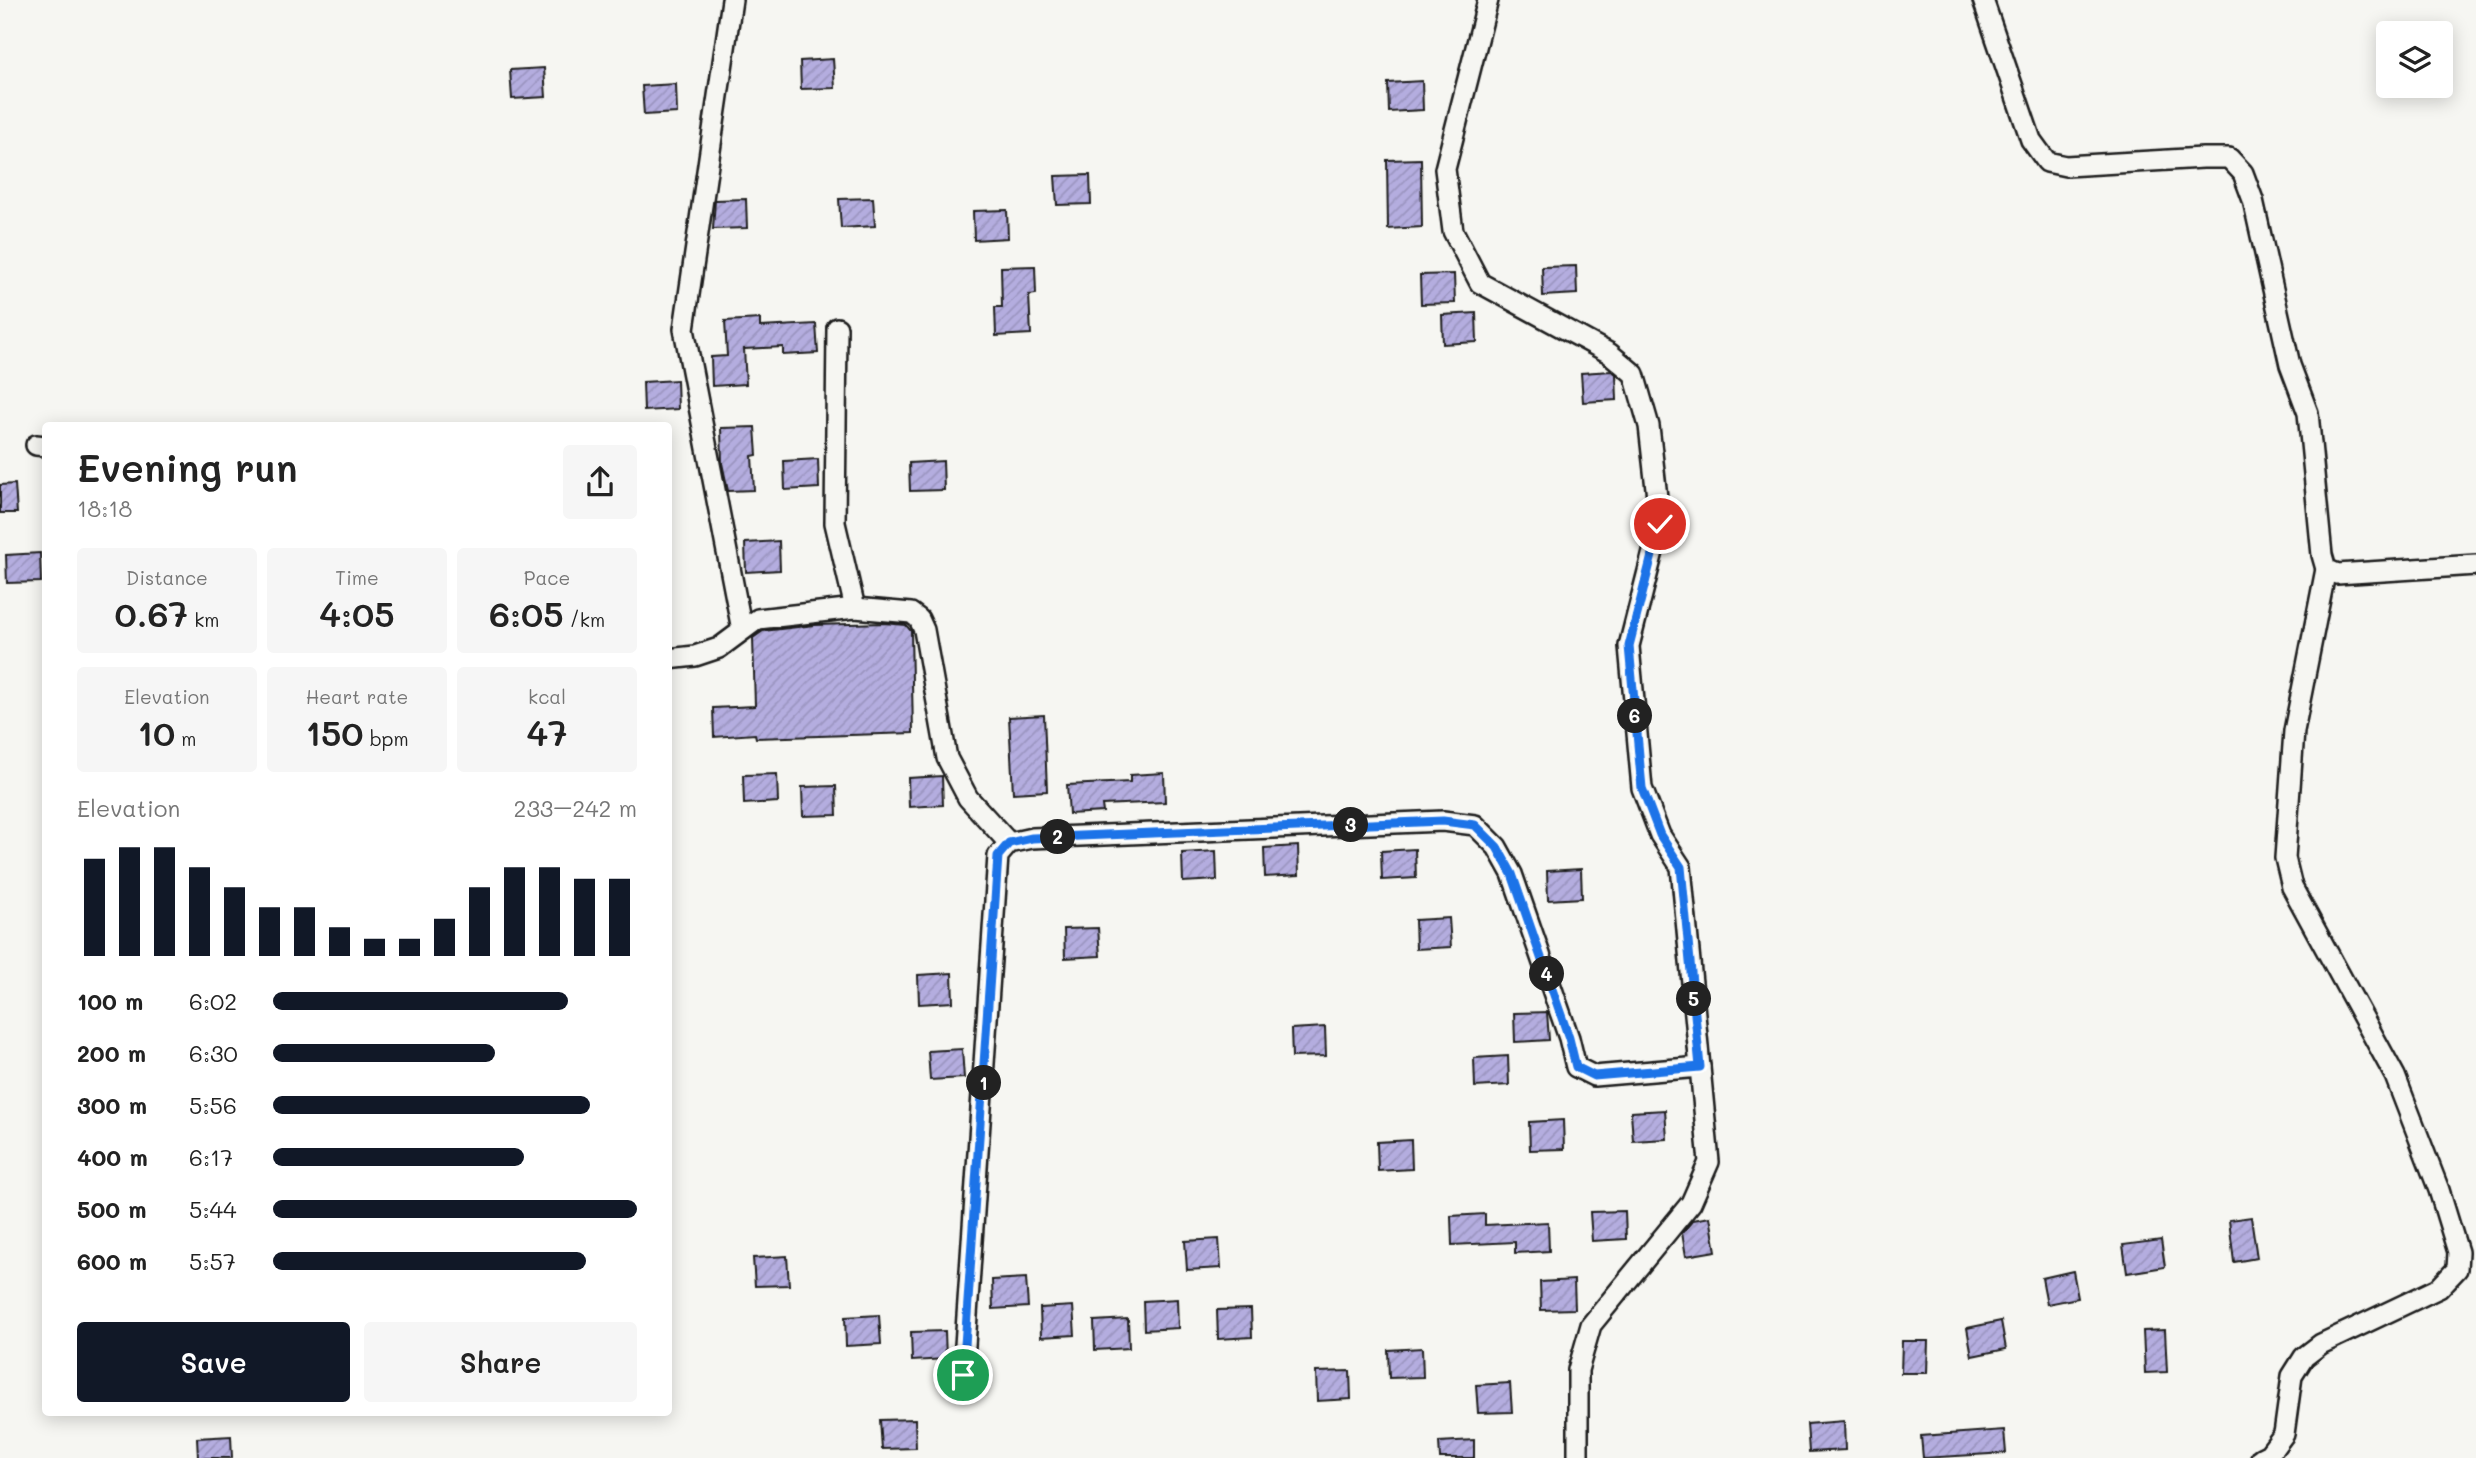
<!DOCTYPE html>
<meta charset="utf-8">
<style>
:root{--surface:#fff;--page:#f6f6f6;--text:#222;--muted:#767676;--accent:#111827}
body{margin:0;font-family:Mali,sans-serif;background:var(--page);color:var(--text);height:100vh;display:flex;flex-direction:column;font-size:26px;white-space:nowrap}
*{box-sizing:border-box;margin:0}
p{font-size:23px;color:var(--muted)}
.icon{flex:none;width:38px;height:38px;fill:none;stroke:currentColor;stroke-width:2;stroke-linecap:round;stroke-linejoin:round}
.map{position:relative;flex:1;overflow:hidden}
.details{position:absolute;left:42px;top:422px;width:630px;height:994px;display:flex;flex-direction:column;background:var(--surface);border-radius:7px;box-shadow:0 4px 18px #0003}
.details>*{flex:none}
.controls{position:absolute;left:2376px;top:21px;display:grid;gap:14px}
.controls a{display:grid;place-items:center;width:77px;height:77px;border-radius:7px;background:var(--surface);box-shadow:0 4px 18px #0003;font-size:35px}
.pin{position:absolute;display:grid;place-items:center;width:60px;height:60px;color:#fff;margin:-30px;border:4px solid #fff;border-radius:50%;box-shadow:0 2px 7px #0007}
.km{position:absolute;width:35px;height:35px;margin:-18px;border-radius:50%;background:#222;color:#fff;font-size:19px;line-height:35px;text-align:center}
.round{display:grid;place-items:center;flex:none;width:74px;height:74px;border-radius:7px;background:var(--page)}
.summary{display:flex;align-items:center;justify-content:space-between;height:119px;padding:0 35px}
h1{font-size:38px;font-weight:600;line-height:52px}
.figures{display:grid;grid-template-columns:repeat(3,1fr);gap:10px;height:119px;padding:7px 35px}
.figures div{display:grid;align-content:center;border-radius:7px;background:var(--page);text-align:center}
.figures b{font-size:35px;font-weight:600}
.figures small{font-size:19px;font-weight:400}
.figures p{font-size:19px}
.chart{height:196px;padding:14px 35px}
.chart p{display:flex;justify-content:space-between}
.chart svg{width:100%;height:126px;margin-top:7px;stroke:var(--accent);stroke-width:6}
.action{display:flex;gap:14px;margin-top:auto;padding:14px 35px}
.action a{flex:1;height:80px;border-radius:7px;background:var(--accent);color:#fff;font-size:28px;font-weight:600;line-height:80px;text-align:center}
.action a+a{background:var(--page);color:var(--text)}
ul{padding:0 35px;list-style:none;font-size:23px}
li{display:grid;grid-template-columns:112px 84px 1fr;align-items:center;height:52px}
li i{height:18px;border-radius:9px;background:var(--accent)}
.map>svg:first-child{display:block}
.building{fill:url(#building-hatch);stroke:#1c1c1c;stroke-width:2}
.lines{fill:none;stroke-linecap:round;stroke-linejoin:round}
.street-casing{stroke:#1c1c1c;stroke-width:24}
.street{stroke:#f6f6f2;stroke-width:19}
.route-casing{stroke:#fff;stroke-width:14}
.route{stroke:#1a73e8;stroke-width:9}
</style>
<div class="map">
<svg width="2476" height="1458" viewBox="0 0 2476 1458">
<defs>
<pattern id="building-hatch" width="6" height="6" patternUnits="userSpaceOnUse" patternTransform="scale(1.75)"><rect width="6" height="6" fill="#b4addf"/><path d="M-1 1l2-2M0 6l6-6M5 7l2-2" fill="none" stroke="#9a94bf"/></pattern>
</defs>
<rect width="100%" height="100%" fill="#f6f6f2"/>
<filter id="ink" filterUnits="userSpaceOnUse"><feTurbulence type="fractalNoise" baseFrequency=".0143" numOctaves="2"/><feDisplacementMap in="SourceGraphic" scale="14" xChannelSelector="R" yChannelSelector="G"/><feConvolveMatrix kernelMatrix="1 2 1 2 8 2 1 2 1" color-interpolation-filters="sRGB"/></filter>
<g filter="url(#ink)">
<g class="building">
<polygon points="833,59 835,88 801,89 800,61"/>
<polygon points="544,68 546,97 512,99 510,70"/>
<polygon points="1422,81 1423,110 1389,112 1388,83"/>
<polygon points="676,84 677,113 644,115 642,86"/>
<polygon points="1421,159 1422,227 1388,229 1387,160"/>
<polygon points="1090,175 1091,204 1057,205 1055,176"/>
<polygon points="873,198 875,226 841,228 839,199"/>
<polygon points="746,199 747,228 713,229 715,200"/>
<polygon points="1007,210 1008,238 974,240 973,211"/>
<polygon points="1035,266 1036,294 1029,295 1031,334 996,336 995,307 1002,307 1001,267"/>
<polygon points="1576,266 1577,294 1543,296 1542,267"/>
<polygon points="1454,274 1455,303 1421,304 1420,275"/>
<polygon points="1476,313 1477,342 1443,344 1442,315"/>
<polygon points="760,319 760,327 816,324 818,353 783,355 783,347 744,349 746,384 712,386 711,357 727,356 725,321"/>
<polygon points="1612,371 1616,374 1617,400 1583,402 1581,373"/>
<polygon points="677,380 678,409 644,411 643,382"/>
<polygon points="755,427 757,455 752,456 754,490 728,491 722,463 721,428"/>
<polygon points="818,459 819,488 785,490 784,461"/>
<polygon points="943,461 944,490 910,491 909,463"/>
<polygon points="15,484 17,513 0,513 0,485"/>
<polygon points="779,541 780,570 746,572 745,543"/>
<polygon points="40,553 41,582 7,583 6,555"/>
<polygon points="884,623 906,625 911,631 913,733 756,738 755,734 714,737 713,708 755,706 753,638 763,631 815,625"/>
<polygon points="1044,715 1047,791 1013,793 1009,717"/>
<polygon points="1164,773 1165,802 1102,805 1103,812 1069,814 1067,785 1130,782 1130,775"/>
<polygon points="777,774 778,802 744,804 743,775"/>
<polygon points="942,776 943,805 909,807 908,778"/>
<polygon points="836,786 837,815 803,816 802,787"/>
<polygon points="1298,846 1299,875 1265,877 1264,848"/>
<polygon points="1415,849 1416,878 1382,880 1381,851"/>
<polygon points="1216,851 1217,880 1183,882 1182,853"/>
<polygon points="1581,869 1582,898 1548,900 1547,871"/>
<polygon points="1449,918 1451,947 1416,949 1415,920"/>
<polygon points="1098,928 1100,956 1065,958 1064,929"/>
<polygon points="952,973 953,1002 919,1004 918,975"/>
<polygon points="1547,1012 1549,1040 1515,1042 1514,1013"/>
<polygon points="1325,1027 1326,1056 1292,1057 1291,1029"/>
<polygon points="962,1049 964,1078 930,1080 928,1051"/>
<polygon points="1508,1056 1509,1085 1475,1087 1474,1058"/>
<polygon points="1665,1110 1667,1139 1633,1141 1631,1112"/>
<polygon points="1563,1120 1564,1149 1530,1150 1529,1122"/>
<polygon points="1411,1140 1412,1169 1378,1171 1377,1142"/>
<polygon points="1625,1211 1626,1239 1592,1241 1590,1212"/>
<polygon points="1485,1214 1485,1225 1548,1222 1549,1251 1515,1253 1515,1242 1452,1245 1451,1216"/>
<polygon points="1710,1217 1716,1251 1686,1256 1682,1233 1693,1220"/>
<polygon points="2251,1217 2257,1258 2234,1262 2229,1220"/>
<polygon points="1219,1239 1221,1268 1187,1270 1185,1241"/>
<polygon points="2161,1240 2165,1267 2127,1273 2123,1245"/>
<polygon points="787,1256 789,1285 755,1286 753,1258"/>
<polygon points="2073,1271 2078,1298 2047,1304 2042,1278"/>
<polygon points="1026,1278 1028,1307 993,1309 992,1280"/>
<polygon points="1574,1280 1575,1309 1541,1310 1540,1282"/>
<polygon points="1177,1299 1178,1328 1144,1330 1143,1301"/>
<polygon points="1073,1306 1075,1335 1041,1337 1040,1308"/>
<polygon points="1251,1309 1252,1337 1218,1339 1217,1310"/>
<polygon points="879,1315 881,1344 846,1346 845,1317"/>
<polygon points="1128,1319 1129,1348 1095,1350 1094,1321"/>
<polygon points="2001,1321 2006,1349 1972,1356 1967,1328"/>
<polygon points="2165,1330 2167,1372 2145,1373 2143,1331"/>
<polygon points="945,1331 946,1359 912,1361 911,1332"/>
<polygon points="1902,1341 1928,1341 1927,1373 1901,1373"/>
<polygon points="1422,1348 1423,1377 1389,1378 1388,1350"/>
<polygon points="1350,1371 1351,1399 1317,1401 1316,1372"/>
<polygon points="1510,1383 1512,1412 1478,1413 1476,1385"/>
<polygon points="915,1419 916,1448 882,1449 880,1420"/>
<polygon points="1844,1421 1845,1450 1809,1452 1807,1424"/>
<polygon points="2004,1430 2006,1453 1923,1458 1921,1436"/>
<polygon points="231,1436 232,1458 198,1458 197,1438"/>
<polygon points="1474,1440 1474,1458 1440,1458 1439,1442"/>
</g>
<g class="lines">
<g class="street-casing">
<g id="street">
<polyline points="732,0 684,329 742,630"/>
<polyline points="1488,0 1445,169 1453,231 1480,283 1609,353 1634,374 1649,426 1660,524 1629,646 1642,788 1660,835 1681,867 1709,1162 1691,1203 1591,1325 1578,1370 1578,1458"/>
<polyline points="1983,0 2031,140 2047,162 2066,166 2203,158 2229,158 2243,173 2253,200 2290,365 2308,413 2322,555 2326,569 2337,574 2476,565"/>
<polyline points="837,328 835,523 855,608"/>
<polyline points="36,445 46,446"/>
<polyline points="668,659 695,656 719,648 758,619 855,608 911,613 919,619 924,630 947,758 968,798 1009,843"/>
<polyline points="963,1375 998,856 1009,843 1032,838 1443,821 1475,825 1497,847 1512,874 1569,1038 1576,1067 1594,1076 1700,1067"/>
<polyline points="2261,1458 2269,1454 2284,1434 2292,1376 2304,1357 2321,1344 2439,1288 2457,1269 2458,1252 2439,1190 2395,1076 2292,887 2285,858 2294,731 2326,569"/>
</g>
</g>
<use href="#street" class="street"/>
</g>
</g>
<g class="lines" filter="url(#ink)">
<g class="route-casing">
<polyline id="route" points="963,1375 998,856 1009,843 1032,838 1443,821 1475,825 1497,847 1512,874 1569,1038 1576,1067 1594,1076 1700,1067 1681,867 1660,835 1642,788 1629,646 1660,524"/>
</g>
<use href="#route" class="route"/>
</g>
</svg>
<div class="controls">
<a><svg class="icon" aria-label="layers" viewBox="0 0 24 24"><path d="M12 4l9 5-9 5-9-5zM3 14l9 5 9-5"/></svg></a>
</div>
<div class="pin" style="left:963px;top:1375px;background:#1e9e55"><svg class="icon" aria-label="arrive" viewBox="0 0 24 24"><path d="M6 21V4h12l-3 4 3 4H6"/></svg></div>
<div class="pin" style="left:1660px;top:524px;background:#d93025"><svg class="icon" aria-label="check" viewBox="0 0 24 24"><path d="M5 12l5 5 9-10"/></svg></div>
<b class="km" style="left:984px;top:1083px">1</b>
<b class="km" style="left:1058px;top:837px">2</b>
<b class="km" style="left:1351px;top:825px">3</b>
<b class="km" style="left:1547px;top:974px">4</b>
<b class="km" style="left:1694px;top:999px">5</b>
<b class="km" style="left:1635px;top:716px">6</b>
<section class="details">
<div class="summary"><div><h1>Evening run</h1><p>18:18</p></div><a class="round"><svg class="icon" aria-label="share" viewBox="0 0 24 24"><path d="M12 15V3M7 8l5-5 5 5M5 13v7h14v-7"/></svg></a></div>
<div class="figures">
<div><p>Distance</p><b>0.67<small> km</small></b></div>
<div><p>Time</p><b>4:05</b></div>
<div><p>Pace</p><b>6:05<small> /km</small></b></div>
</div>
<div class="figures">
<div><p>Elevation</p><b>10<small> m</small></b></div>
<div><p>Heart rate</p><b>150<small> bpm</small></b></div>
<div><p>kcal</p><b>47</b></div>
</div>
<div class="chart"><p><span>Elevation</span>233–242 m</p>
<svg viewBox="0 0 160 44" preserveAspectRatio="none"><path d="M5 44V10M15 44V6M25 44V6M35 44V13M45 44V20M55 44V27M65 44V27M75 44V34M85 44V38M95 44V38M105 44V31M115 44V20M125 44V13M135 44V13M145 44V17M155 44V17"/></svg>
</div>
<ul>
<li><b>100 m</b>6:02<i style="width:81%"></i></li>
<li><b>200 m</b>6:30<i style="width:61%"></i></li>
<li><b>300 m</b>5:56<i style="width:87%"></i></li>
<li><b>400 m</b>6:17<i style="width:69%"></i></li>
<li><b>500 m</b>5:44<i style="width:100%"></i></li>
<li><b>600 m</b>5:57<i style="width:86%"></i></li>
</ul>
<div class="action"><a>Save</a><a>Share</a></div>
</section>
</div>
